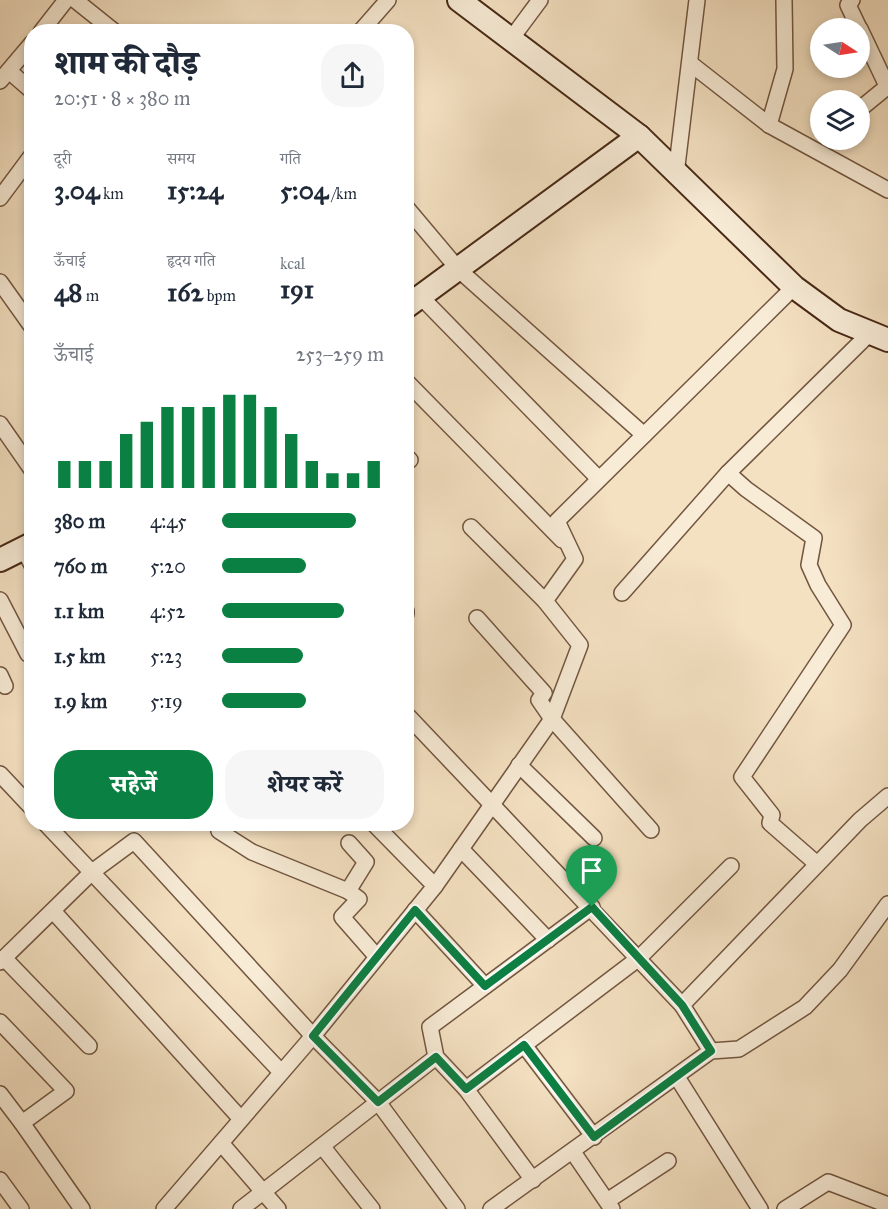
<!DOCTYPE html>
<html lang="hi">
<meta charset="utf-8">
<style>
:root{--surface:#fff;--page:#f6f6f7;--text:#1f2937;--muted:#747a83;--accent:#0b8043}
body{margin:0;font-family:"IM FELL Great Primer","Noto Serif Devanagari",serif;background:var(--page);color:var(--text);height:100vh;display:flex;flex-direction:column;font-size:22px;white-space:nowrap}
*{box-sizing:border-box;margin:0}
p{font-size:20px;color:var(--muted)}
.icon{flex:none;width:33px;height:33px;fill:none;stroke:currentColor;stroke-width:2;stroke-linecap:round;stroke-linejoin:round}
.map{position:relative;flex:1;overflow:hidden}
.side{position:absolute;left:24px;top:24px;width:390px;height:807px;display:flex;flex-direction:column;background:var(--surface);border-radius:24px;box-shadow:0 3px 9px #0003}
.side>*{flex:none}
.needle{width:39px;rotate:102deg}
.fabs{position:absolute;left:810px;top:18px;display:grid;gap:12px}
.fabs a{display:grid;place-items:center;width:60px;height:60px;border-radius:50%;background:var(--surface);box-shadow:0 3px 9px #0003;font-size:30px}
.pin{position:absolute;display:grid;place-items:center;width:51px;height:51px;color:#fff;margin:-62px -26px;border-radius:50% 50% 50% 0;rotate:-45deg;box-shadow:0 0 6px #0007}
.pin .icon{rotate:45deg}
.round{display:grid;place-items:center;flex:none;width:63px;height:63px;border-radius:24px;background:var(--page)}
.headline{display:flex;align-items:center;justify-content:space-between;height:102px;padding:0 30px}
h1{font-size:33px;font-weight:800;line-height:45px}
.figures{display:grid;grid-template-columns:repeat(3,1fr);gap:9px;height:102px;padding:6px 30px}
.figures div{display:grid;align-content:center}
.figures b{font-size:26px;font-weight:800}
.figures small{font-size:16px;font-weight:400}
.figures p{font-size:16px}
.chart{height:168px;padding:12px 30px}
.chart p{display:flex;justify-content:space-between}
.chart svg{width:100%;height:108px;margin-top:6px;stroke:var(--accent);stroke-width:6}
.primary-button{display:flex;gap:12px;margin-top:auto;padding:12px 30px}
.primary-button a{flex:1;height:69px;border-radius:24px;background:var(--accent);color:#fff;font-size:24px;font-weight:800;line-height:69px;text-align:center}
.primary-button a+a{background:var(--page);color:var(--text)}
ul{padding:0 30px;list-style:none;font-size:20px}
li{display:grid;grid-template-columns:96px 72px 1fr;align-items:center;height:45px}
li i{height:15px;border-radius:8px;background:var(--accent)}
.map>svg:first-child{display:block}
.lines{fill:none;stroke-linecap:round;stroke-linejoin:round}
.street-casing{stroke:#735640;stroke-width:18}
.secondary-casing{stroke:#482815;stroke-width:26}
.street{stroke:#f8ecd7;stroke-width:15}
.secondary{stroke:#f8ecd7;stroke-width:22}
.route-casing{stroke:#fff;stroke-width:12}
.route{stroke:#0b8043;stroke-width:8}
</style>
<div class="map">
<svg width="888" height="1209" viewBox="0 0 888 1209">
<rect width="100%" height="100%" fill="#f4e1c2"/>
<filter id="stains"><feTurbulence type="fractalNoise" baseFrequency=".00333" numOctaves="4"/><feColorMatrix values="0 0 0 0 .2 0 0 0 0 .09 0 0 0 0 .02 0 0 0 .5 -.17"/></filter>
<radialGradient id="worn" r=".72"><stop offset=".6" stop-color="#630" stop-opacity="0"/><stop offset="1" stop-color="#630" stop-opacity=".3"/></radialGradient>
<g class="lines">
<g class="street-casing">
<g id="street">
<polyline points="75,0 115,32"/>
<polyline points="852,0 848,5 859,28"/>
<polyline points="860,29 888,88"/>
<polyline points="41,32 66,0"/>
<polyline points="360,32 388,0"/>
<polyline points="511,39 540,0"/>
<polyline points="691,64 769,125 888,190"/>
<polyline points="9,71 32,91"/>
<polyline points="0,81 32,43"/>
<polyline points="860,109 888,86"/>
<polyline points="769,125 785,69 784,0"/>
<polyline points="676,174 697,0"/>
<polyline points="0,198 32,155"/>
<polyline points="406,207 459,270 644,435"/>
<polyline points="0,282 32,327"/>
<polyline points="422,298 599,479"/>
<polyline points="406,381 562,540"/>
<polyline points="0,424 32,470"/>
<polyline points="406,456 410,460 406,462"/>
<polyline points="471,527 545,601"/>
<polyline points="23,548 32,565"/>
<polyline points="622,593 728,473"/>
<polyline points="0,600 28,654"/>
<polyline points="406,611 406,614"/>
<polyline points="477,618 544,693 539,700 552,719 651,830"/>
<polyline points="0,675 5,686"/>
<polyline points="406,714 682,1005"/>
<polyline points="519,765 594,838"/>
<polyline points="0,774 32,808"/>
<polyline points="46,824 281,1072"/>
<polyline points="374,824 435,886"/>
<polyline points="219,831 252,852 348,891"/>
<polyline points="349,843 366,862 348,891 359,899 342,917 377,957"/>
<polyline points="461,849 548,940"/>
<polyline points="817,864 770,823 772,815 742,777 843,625 818,585 809,565 814,538 746,489 728,473 870,333"/>
<polyline points="415,910 485,986"/>
<polyline points="53,911 240,1118"/>
<polyline points="4,958 89,1046"/>
<polyline points="0,962 92,872 134,841 313,1036 378,1102 457,1209"/>
<polyline points="0,1022 66,1091 22,1123 82,1209"/>
<polyline points="524,1045 594,1137"/>
<polyline points="711,1051 682,1005 860,820 888,796"/>
<polyline points="677,1077 760,1209"/>
<polyline points="466,1089 639,958 731,866"/>
<polyline points="0,1094 22,1123"/>
<polyline points="221,1143 278,1209"/>
<polyline points="322,1146 372,1209"/>
<polyline points="573,1152 612,1209"/>
<polyline points="0,1180 21,1209"/>
<polyline points="533,1180 466,1089 436,1057 430,1027 592,907"/>
<polyline points="607,1201 668,1161"/>
<polyline points="164,1209 313,1036 435,886 552,719 580,645 545,601 575,559 557,521 794,287"/>
<polyline points="241,1209 436,1057"/>
<polyline points="491,1209 711,1051 739,1049 805,1007 840,970 888,904"/>
<polyline points="785,1209 828,1182 888,1205"/>
</g>
</g>
<g class="secondary-casing">
<g id="secondary">
<polyline points="459,0 639,136 794,287 839,320 888,340"/>
<polyline points="406,307 639,136"/>
<polyline points="0,560 32,544"/>
</g>
</g>
<use href="#street" class="street"/>
<use href="#secondary" class="secondary"/>
</g>
<g class="lines">
<g class="route-casing">
<polygon id="route" points="592,907 682,1005 711,1051 594,1137 524,1045 466,1089 436,1057 378,1102 313,1036 415,910 485,986"/>
</g>
<use href="#route" class="route"/>
</g>
<rect width="100%" height="100%" filter="url(#stains)"/>
<rect width="100%" height="100%" fill="url(#worn)"/>
</svg>
<div class="fabs">
<a><svg class="needle" viewBox="-14 -14 28 28"><path d="M0-13l5 13h-10z" fill="#e53935"/><path d="M0 13l5-13h-10z" fill="#747a83"/></svg></a>
<a><svg class="icon" aria-label="layers" viewBox="0 0 24 24"><path d="M12 4l9 5-9 5-9-5zM3 14l9 5 9-5"/></svg></a>
</div>
<div class="pin" style="left:592px;top:907px;background:#1e9e55"><svg class="icon" aria-label="arrive" viewBox="0 0 24 24"><path d="M6 21V4h12l-3 4 3 4H6"/></svg></div>
<section class="side">
<div class="headline"><div><h1>शाम की दौड़</h1><p>20:51 · 8 × 380 m</p></div><a class="round"><svg class="icon" aria-label="share" viewBox="0 0 24 24"><path d="M12 15V3M7 8l5-5 5 5M5 13v7h14v-7"/></svg></a></div>
<div class="figures">
<div><p>दूरी</p><b>3.04<small> km</small></b></div>
<div><p>समय</p><b>15:24</b></div>
<div><p>गति</p><b>5:04<small> /km</small></b></div>
</div>
<div class="figures">
<div><p>ऊँचाई</p><b>48<small> m</small></b></div>
<div><p>हृदय गति</p><b>162<small> bpm</small></b></div>
<div><p>kcal</p><b>191</b></div>
</div>
<div class="chart"><p><span>ऊँचाई</span>253–259 m</p>
<svg viewBox="0 0 160 44" preserveAspectRatio="none"><path d="M5 44V33M15 44V33M25 44V33M35 44V22M45 44V17M55 44V11M65 44V11M75 44V11M85 44V6M95 44V6M105 44V11M115 44V22M125 44V33M135 44V38M145 44V38M155 44V33"/></svg>
</div>
<ul>
<li><b>380 m</b>4:45<i style="width:83%"></i></li>
<li><b>760 m</b>5:20<i style="width:52%"></i></li>
<li><b>1.1 km</b>4:52<i style="width:75%"></i></li>
<li><b>1.5 km</b>5:23<i style="width:50%"></i></li>
<li><b>1.9 km</b>5:19<i style="width:52%"></i></li>
</ul>
<div class="primary-button"><a>सहेजें</a><a>शेयर करें</a></div>
</section>
</div>
